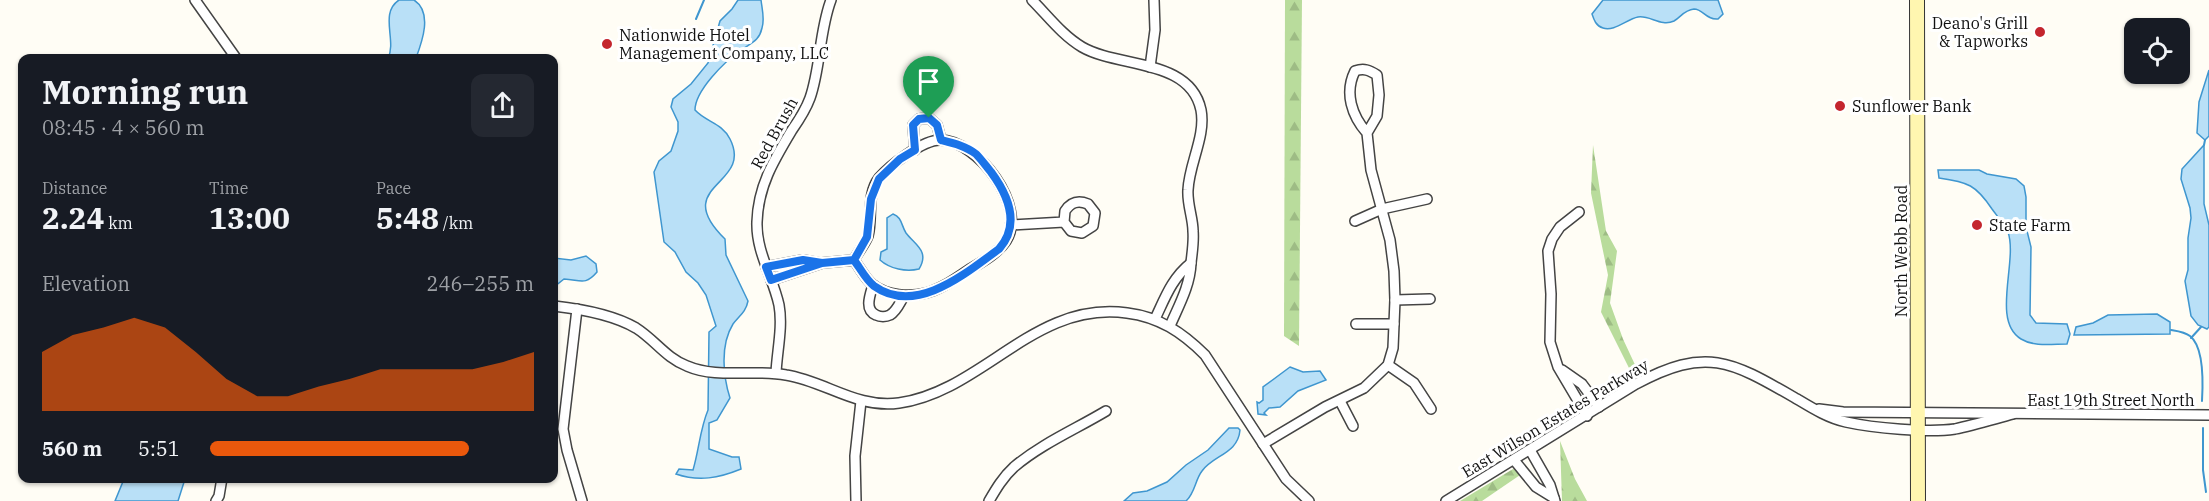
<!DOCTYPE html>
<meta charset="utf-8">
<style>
:root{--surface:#171b24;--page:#242831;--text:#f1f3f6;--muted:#9ea1a6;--accent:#ea580c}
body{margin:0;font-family:"IBM Plex Serif",serif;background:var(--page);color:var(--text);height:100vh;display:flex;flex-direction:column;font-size:22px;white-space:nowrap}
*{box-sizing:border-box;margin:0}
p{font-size:20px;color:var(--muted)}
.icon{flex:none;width:33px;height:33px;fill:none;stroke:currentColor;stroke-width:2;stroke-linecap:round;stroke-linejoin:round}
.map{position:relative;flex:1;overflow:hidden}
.side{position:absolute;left:18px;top:54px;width:540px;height:429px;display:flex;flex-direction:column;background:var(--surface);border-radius:12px;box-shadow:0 2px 4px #0004}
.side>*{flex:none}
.buttons{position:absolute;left:2124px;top:18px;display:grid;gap:12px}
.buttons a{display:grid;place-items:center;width:66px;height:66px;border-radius:12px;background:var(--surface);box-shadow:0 2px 4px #0004;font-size:30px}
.pin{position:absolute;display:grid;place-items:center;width:51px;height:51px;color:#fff;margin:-62px -26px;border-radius:50% 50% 50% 0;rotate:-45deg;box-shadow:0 0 6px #0007}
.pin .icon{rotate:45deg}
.round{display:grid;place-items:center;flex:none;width:63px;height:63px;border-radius:12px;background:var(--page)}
.head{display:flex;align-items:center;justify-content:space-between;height:102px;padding:0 24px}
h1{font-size:33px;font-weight:800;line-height:45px}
.stats{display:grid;grid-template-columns:repeat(3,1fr);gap:9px;height:102px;padding:6px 24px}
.stats div{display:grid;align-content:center}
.stats b{font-size:30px;font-weight:800}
.stats small{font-size:16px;font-weight:400}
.stats p{font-size:16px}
.chart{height:168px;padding:12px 24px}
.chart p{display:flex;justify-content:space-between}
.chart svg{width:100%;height:108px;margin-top:6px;fill:var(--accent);opacity:.7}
ul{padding:0 24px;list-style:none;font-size:20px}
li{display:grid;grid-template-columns:96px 72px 1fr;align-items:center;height:45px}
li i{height:15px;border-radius:8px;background:var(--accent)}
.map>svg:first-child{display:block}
.forest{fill:url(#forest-firs)}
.water{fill:#b9e0f7;stroke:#3f96cf;stroke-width:1.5}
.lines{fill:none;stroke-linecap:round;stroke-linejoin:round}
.stream{stroke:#3f96cf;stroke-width:2}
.street-casing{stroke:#444;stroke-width:12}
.secondary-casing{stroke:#333;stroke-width:16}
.street{stroke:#fff;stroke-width:9}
.secondary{stroke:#fff6b0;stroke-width:14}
.route-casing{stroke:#fff;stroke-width:12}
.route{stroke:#1a73e8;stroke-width:8}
.poi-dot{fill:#c4262e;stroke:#fff;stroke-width:2}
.labels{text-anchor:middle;stroke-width:6;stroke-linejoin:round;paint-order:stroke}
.poi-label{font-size:16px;fill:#111;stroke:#fff;text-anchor:start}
.street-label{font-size:16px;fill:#111;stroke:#fff}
</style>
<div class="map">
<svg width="2209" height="501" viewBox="0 0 2209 501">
<defs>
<pattern id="forest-firs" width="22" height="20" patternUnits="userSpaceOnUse" patternTransform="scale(1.5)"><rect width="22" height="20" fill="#b9dc9c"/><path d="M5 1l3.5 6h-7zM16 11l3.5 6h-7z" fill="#9ebc85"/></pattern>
</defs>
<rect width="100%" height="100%" fill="#fffdf5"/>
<g class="forest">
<polygon points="1285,0 1302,0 1299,346 1284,336"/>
<polygon points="1593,145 1606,231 1617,251 1610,303 1623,339 1637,369 1632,374 1601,312 1608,275 1591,193"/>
<polygon points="1560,441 1575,479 1587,501 1562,501"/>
<polygon points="1513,469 1523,473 1482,501 1460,501"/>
</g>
<g class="water">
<path d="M399,0h15c19,12 8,42 2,58h-28c9,-17 -9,-45 11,-58z"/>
<path d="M738,0h23c1,9 4,19 1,28 -3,14 -12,15 -22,23 -16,11 -45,40 -45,59 11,12 27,13 35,29 24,47 -61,45 -5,100l1,16 22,46c-2,11 -9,15 -15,23 -13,21 -10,52 -3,74l-13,22 -8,3v26l23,8h7l2,12c-22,9 -42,13 -65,5l3,-5 14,1c6,-20 7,-41 15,-60l1,-78 7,-6 -10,-31 -8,-12 -12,-11 -11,-20 -11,-10 -10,-70 5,-11 12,-10 7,-20v-9l-7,-15 2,-8 18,-15 17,-21 12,-42 12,-12z"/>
<path d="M1603,0h115l5,14 -5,5c-12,1 -15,-10 -24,-10 -10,1 -13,8 -20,12 -13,6 -24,-6 -36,-4 -11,2 -24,15 -35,11 -7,-2 -9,-8 -11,-14z"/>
<polygon points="2209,70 2209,136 2205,140 2197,133 2199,102"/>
<polygon points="2204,145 2204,204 2209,225 2209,327 2207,329 2198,325 2191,316 2185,281 2188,270 2188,238 2191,218 2190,208 2181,179 2182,169"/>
<path d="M1938,170h41l8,4 29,5 8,7 2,11v30l5,20 -1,68 6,8 31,1 3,10 -3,10c-15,0 -33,3 -46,-5 -30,-18 -3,-78 -13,-107 -3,-7 -11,-16 -16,-23 -16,-24 -24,-27 -53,-31z"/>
<path d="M893,214c9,3 8,11 13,19 9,12 24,18 13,36 -13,3 -29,0 -39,-9l1,-8 6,-3v-31z"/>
<path d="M586,256l10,8 1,8c-12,14 -16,8 -33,7l-10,8v-29l17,2z"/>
<polygon points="2157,314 2170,322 2170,334 2074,335 2076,327 2093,323 2108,315"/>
<polygon points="1290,367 1303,372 1320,371 1326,380 1298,391 1280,407 1269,408 1264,413 1266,415 1258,414 1257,402 1259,403 1263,400 1263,387"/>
<path d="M1229,428h9l2,2c-2,24 -27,25 -38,41 -7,9 -7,22 -16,30h-62l9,-8 14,-2 20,-9 19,-17 22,-15z"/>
<polygon points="124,479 124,478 185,479 178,501 115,501"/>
</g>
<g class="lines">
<g class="stream">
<polyline points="696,19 704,0"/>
<polyline points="2204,145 2205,140"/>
<path d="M2171,330c6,1 14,2 19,6 14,11 13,48 12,65"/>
<polyline points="2191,338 2201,327"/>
<polyline points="2203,428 2203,470 2206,492"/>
</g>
<g class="street-casing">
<g id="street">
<polyline points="195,0 236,58"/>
<path d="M1032,0c16,16 30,35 50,47 36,21 108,11 119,63 5,26 -12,54 -13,80 -1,14 5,28 5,41 1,11 -1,22 -2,32"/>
<polyline points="1150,67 1155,30 1154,0"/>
<polyline points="915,150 913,125 919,119 929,118 937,125 941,140"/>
<polyline points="1579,212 1560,227 1552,239 1548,251 1551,294 1550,342 1558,367 1587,416"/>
<polyline points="1355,221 1382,209 1427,199"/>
<path d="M1010,225l54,-3 7,9 11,2 11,-7 2,-13 -7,-9c-10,-4 -17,-2 -23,7l-1,11"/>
<polyline points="766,267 803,260 819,263"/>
<path d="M771,280l51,-17 32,-3c6,8 11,19 19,25 14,11 37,12 53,8 16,-4 30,-15 44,-24 12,-7 28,-16 36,-28 22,-34 -28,-101 -66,-101 -17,0 -50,25 -61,38 -13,17 -6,39 -11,58 -3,8 -10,16 -14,24"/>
<path d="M873,285c-3,10 -9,25 3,30 4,2 10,2 14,0 7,-4 10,-13 14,-19"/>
<polyline points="1395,300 1430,299"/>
<path d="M554,306c27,3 58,8 82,22 19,12 30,30 51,38 30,13 67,3 99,9 39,6 71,34 113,28 84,-12 136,-103 228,-90 32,4 55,19 78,42l81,124 23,22"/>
<polyline points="577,309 563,429 567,450 582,501"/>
<path d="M1155,319c10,-21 17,-41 36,-56 -1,23 -12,42 -21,63"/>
<polyline points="1356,324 1394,324"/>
<polyline points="1388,365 1414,383 1431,409"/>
<polyline points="1562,370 1582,384 1599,407"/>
<path d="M776,373c1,-22 7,-46 3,-68 -6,-28 -23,-53 -22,-83 1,-36 17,-62 35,-92 7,-10 14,-21 18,-32 11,-32 9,-66 21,-98"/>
<polyline points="1340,401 1353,426"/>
<polyline points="1819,409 1843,412 2209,415"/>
<path d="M1263,444l62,-37 39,-19 24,-23 5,-17 2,-48 -1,-29 -4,-31 -19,-70 -4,-37 10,-17 2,-21 -2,-20c-8,-5 -13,-7 -22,-4 -11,22 -3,45 12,62"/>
<polyline points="1530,450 1550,485 1555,501"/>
<polyline points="1514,460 1536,487 1554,498"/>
<polyline points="216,501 219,496 222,478"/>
<polyline points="856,501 855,456 861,401"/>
<path d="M989,501c7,-12 14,-24 25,-34 27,-23 62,-38 92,-56"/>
<path d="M1446,501l190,-117c71,-38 95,-23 161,15 15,9 31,19 49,23 27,6 82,11 109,7 19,-4 39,-10 58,-15"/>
</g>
</g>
<g class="secondary-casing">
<polyline id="secondary" points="1917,0 1918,501"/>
</g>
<use href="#street" class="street"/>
<use href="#secondary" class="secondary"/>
</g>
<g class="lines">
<g class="route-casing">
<path id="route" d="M929,118l-10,1 -6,6 2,25 -15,9 -21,20 -8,20 -4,38 -13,23 -32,3 -51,17 -5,-13 37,-7 19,3 32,-3c6,8 12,20 20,26 42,30 92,-13 125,-37 22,-25 9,-54 -8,-77 -5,-6 -10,-13 -15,-18 -10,-8 -23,-11 -35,-14l-4,-15 -8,-7"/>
</g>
<use href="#route" class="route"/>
</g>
<g class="poi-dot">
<circle cx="2040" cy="32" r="6"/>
<circle cx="607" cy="44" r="6"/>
<circle cx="1840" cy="106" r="6"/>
<circle cx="1977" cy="225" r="6"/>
</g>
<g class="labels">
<g class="poi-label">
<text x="2028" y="29" text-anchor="end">Deano's Grill<tspan x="2028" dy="18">&amp; Tapworks</tspan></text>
<text x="619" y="41">Nationwide Hotel<tspan x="619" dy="18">Management Company, LLC</tspan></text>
<text x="1852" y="112">Sunflower Bank</text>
<text x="1989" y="231">State Farm</text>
</g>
<g class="street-label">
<text transform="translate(774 133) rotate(-61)" y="6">Red Brush</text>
<text transform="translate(1901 251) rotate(-90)" y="6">North Webb Road</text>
<text x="2111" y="406">East 19th Street North</text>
<text transform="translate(1555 418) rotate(-31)" y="6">East Wilson Estates Parkway</text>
</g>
</g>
</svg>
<div class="buttons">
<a><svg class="icon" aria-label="locate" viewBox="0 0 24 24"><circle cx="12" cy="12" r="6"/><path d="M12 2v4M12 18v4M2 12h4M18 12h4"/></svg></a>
</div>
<div class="pin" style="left:929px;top:118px;background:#1e9e55"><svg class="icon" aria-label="arrive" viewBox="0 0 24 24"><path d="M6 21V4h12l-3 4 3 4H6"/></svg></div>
<section class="side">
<div class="head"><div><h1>Morning run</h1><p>08:45 · 4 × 560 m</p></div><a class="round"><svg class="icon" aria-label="share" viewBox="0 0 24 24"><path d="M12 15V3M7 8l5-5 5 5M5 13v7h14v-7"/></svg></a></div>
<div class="stats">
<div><p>Distance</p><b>2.24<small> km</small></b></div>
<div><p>Time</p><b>13:00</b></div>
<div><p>Pace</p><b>5:48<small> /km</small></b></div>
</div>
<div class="chart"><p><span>Elevation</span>246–255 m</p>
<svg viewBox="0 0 160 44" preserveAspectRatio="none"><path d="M0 44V20L10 13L20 10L30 6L40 10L50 20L60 31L70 38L80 38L90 34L100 31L110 27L120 27L130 27L140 27L150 24L160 20V44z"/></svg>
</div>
<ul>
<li><b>560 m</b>5:51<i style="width:80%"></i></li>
</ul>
</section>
</div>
